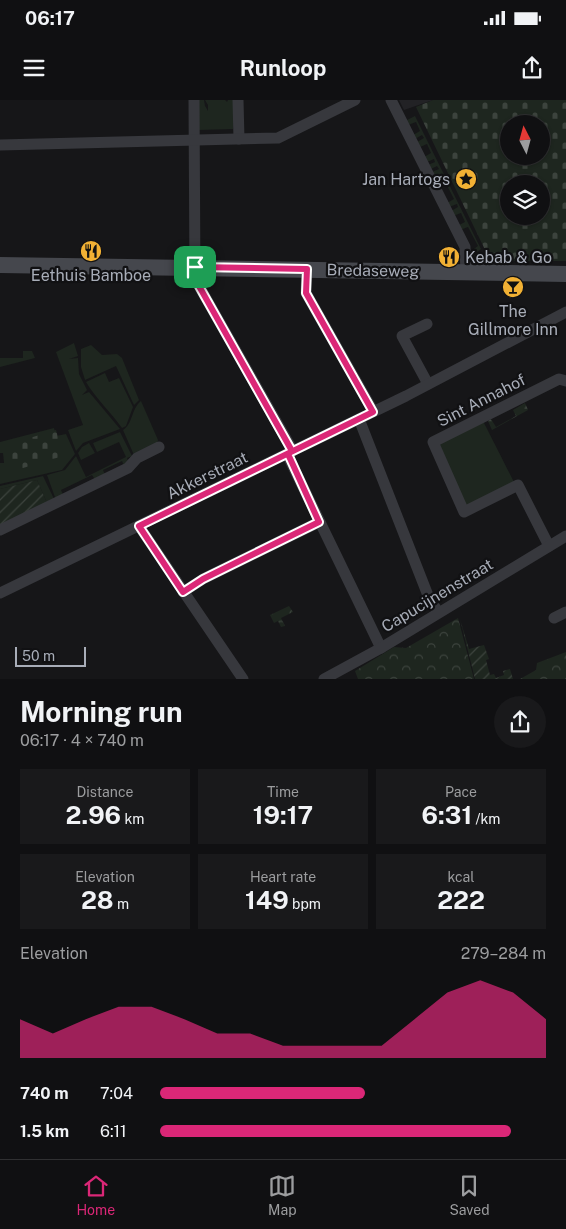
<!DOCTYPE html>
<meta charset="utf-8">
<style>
:root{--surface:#101012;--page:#19191b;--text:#f1f3f6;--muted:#9c9d9f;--line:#303032;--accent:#db2777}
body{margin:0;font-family:"Public Sans",sans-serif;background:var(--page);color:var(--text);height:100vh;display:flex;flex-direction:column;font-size:19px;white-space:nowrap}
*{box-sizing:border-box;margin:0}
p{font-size:16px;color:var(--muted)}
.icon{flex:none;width:28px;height:28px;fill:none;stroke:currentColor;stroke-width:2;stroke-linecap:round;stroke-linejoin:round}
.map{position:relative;height:579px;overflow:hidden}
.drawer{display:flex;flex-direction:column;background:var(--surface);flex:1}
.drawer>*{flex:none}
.needle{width:32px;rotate:354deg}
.controls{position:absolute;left:500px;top:15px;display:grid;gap:10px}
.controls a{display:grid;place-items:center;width:50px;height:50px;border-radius:50%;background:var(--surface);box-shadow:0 1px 4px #0004,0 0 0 1px var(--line);font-size:25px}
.scale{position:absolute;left:15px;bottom:12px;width:71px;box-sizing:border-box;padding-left:5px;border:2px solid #a8adb8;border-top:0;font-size:14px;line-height:18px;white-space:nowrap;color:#a8adb8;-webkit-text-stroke:4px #111113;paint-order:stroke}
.pin{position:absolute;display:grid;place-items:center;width:42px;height:42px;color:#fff;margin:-21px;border-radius:10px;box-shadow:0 2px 8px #0006}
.round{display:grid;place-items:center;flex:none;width:52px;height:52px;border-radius:26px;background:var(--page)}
.overview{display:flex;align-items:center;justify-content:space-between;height:85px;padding:0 20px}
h1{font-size:28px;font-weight:700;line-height:38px}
.figures{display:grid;grid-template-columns:repeat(3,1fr);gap:8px;height:85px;padding:5px 20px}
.figures div{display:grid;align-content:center;border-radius:0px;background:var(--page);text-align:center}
.figures b{font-size:25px;font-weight:700}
.figures small{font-size:14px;font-weight:400}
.figures p{font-size:14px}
.chart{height:140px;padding:10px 20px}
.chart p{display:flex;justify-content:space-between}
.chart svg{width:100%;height:90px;margin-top:5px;fill:var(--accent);opacity:.7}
ul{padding:0 20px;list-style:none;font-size:16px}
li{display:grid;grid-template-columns:80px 60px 1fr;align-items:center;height:38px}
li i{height:12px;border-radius:6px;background:var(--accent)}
.status{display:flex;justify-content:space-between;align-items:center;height:35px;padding:0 25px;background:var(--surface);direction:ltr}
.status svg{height:14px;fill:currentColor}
header{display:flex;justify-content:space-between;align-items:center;height:65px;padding:0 20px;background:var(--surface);font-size:22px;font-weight:700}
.dock{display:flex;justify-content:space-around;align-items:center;height:70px;border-top:1px solid var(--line);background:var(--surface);font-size:14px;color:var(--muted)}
.dock a{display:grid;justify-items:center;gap:2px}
.dock .on{color:var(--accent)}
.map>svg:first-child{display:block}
.built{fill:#222225}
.grass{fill:#1e261f}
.forest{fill:url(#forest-firs)}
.cemetery{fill:url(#cemetery-stones);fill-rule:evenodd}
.park{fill:url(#park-crowns)}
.garden{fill:url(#garden-furrows)}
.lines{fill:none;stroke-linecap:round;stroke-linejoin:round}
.street{stroke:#37383d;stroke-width:11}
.secondary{stroke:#45474d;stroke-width:16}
.route-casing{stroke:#fff;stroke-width:10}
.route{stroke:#db2777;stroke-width:6}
.labels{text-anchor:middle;stroke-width:4.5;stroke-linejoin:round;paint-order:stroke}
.poi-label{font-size:16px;fill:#a8adb8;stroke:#111113}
.street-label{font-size:16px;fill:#a8adb8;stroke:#111113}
</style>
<div class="status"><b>06:17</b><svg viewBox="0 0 49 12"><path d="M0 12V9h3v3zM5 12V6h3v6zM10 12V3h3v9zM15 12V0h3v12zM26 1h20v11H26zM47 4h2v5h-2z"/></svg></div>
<header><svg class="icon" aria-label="menu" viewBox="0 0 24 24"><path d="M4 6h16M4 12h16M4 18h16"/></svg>Runloop<svg class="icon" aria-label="share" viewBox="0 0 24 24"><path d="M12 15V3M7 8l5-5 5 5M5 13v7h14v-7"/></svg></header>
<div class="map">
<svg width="566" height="579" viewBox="0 0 566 579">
<defs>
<pattern id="forest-firs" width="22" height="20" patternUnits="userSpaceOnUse" patternTransform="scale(1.25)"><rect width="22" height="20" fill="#1e261f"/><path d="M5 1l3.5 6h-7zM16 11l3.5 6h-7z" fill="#3c433d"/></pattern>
<pattern id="cemetery-stones" width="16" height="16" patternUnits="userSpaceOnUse" patternTransform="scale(1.25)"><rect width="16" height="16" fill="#1e261f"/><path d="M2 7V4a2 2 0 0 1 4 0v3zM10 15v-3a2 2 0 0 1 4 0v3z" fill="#3c433d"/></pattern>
<pattern id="park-crowns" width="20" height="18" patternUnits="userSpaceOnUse" patternTransform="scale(1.25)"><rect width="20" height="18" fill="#1e261f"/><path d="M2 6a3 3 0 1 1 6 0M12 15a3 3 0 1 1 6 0" fill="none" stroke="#3c433d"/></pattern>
<pattern id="garden-furrows" width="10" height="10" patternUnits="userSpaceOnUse" patternTransform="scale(1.25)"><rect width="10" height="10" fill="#1e261f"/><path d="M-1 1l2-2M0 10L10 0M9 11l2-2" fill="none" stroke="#3c433d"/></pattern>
</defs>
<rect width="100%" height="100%" fill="#161618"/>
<polygon class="built" points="399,0 433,0 404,10"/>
<g class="grass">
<polygon points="196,0 204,0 205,6 208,11 208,5 205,0 225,0 227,2 228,0 236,0 233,29 197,30"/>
<polygon points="415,16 481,149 477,152 478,162 471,151 478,146 468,127 460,130 459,125 465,122 461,113 453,116 451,111 458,107 457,104 449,107 447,103 454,99 441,74 434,77 432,72 439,69 437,66 431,69 428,65 435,62 434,59 427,62 424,57 431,53 427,44 420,47 417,42 424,38 422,35 415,39 413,35 420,31 416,22 408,25 405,21"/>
<polygon points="74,243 78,256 69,259 78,258 79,274 87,290 82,295 89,292 120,329 83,343 76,351 68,330 83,325 56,252"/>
<polygon points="91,245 102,255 117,254 122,258 139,300 134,305 116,266 85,280 81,267 81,249"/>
<polygon points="23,251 32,251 35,258 0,267 0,258 23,258"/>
<path d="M105,273l4,9 10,-4 14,29 -7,19 -4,2c-11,-16 -26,-29 -36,-46z"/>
<path d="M141,301l17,39 -1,4 -23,11 -11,-25c10,-6 8,-21 18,-29z"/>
<polygon points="483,321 515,384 465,408 436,343"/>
<polygon points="54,328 56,336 66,334 75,354 62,370 0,384 0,363 4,363 3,353 0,353 0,342"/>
<polygon points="120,332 132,356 127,358 129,363 125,368 122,361 103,370 106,377 96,381 92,375 61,390 64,397 56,400 47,375 65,370 76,356 86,377 126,357 119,342 97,352 93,343"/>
<polygon points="89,343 95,353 81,360 78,353 82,347"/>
<polygon points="43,376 55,401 47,403 37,380 0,389 0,386"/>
</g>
<polygon class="forest" points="525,303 528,310 492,330 488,321 491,319 496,327 516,316 513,310"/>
<g class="cemetery">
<path d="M433,0h133v161h-73l-1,-4 -3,1 -73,-151zM509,24h32v32h-32zM509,84h32v32h-32z"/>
<polygon points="56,330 63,356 23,368 11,367 6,355 10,344"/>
</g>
<g class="park">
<polygon points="289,506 293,512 281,518 285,526 281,527 278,521 274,523 270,515"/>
<polygon points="458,518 474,579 358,579 355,571 394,547 406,548"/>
<polygon points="566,552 566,579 520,579 536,570 537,563"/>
</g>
<g class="garden">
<polygon points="37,380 47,403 0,426 0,389"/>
<polygon points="460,519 469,549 484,545 489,559 486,560 490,575 494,574 496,578 504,575 503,571 510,569 513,579 475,579"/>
</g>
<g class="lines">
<g class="street">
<polyline points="194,0 195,179 293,351"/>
<polyline points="238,0 239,39"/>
<polyline points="391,0 465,147 466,172"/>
<polyline points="0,45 278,38 355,0"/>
<polyline points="307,169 306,193 373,311"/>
<polyline points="427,224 402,236 428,284"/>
<polyline points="359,319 429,498 438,512"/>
<polyline points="287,354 381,548"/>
<polyline points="139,426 243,579"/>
<polyline points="0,430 128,368 137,358 159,347"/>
<polyline points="549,446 518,385 464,412 433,342 559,279 566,281"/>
<polyline points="183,492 203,479 319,422"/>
<polyline points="0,493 406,296 566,212"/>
<polyline points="554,518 566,512"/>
<polyline points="324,579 381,548 566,436"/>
</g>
<polyline class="secondary" points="0,165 566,174"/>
</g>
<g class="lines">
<g class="route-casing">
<polyline id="route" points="195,167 195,179 292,351 288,354 319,422 203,479 183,492 139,426 373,312 306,193 307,169 195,167"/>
</g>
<use href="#route" class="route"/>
</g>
<defs>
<g id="sight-disc" transform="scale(1.125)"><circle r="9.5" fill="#f2b134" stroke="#111113"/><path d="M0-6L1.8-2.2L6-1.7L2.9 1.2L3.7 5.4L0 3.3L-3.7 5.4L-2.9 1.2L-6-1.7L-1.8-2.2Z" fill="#111"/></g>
<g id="restaurant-disc" transform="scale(1.125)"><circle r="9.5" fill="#f2b134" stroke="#111113"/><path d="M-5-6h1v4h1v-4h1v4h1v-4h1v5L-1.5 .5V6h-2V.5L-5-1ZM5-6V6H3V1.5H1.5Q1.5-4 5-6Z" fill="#111"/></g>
<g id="bar-disc" transform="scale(1.125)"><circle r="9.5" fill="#f2b134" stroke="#111113"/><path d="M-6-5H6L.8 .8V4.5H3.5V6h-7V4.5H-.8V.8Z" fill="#111"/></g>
</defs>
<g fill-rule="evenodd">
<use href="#sight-disc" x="466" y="79"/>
<use href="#restaurant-disc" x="91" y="151"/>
<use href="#restaurant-disc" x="449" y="157"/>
<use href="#bar-disc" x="513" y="187"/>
</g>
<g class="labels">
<g class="poi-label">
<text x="450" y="85" text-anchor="end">Jan Hartogs</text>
<text x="465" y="163" text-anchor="start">Kebab &amp; Go</text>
<text x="91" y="181">Eethuis Bamboe</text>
<text x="513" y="217">The<tspan x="513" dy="18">Gillmore Inn</tspan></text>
</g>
<g class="street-label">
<text transform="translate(373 170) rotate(1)" y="6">Bredaseweg</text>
<text transform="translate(481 300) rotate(-27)" y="6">Sint Annahof</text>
<text transform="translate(207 375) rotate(-26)" y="6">Akkerstraat</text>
<text transform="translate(437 495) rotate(-31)" y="6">Capucijnenstraat</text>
</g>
</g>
</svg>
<div class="controls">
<a><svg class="needle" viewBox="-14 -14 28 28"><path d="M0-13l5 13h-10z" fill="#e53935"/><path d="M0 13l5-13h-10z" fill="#9c9d9f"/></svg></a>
<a><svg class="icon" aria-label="layers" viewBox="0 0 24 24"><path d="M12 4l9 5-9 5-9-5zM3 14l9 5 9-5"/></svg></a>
</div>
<div class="scale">50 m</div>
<div class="pin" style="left:195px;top:167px;background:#1e9e55"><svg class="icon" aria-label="arrive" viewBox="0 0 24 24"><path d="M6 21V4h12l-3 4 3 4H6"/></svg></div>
</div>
<section class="drawer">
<div class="overview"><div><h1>Morning run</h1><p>06:17 · 4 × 740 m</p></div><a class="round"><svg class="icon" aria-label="share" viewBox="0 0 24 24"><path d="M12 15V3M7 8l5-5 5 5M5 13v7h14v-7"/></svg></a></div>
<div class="figures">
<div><p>Distance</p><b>2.96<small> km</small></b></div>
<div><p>Time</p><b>19:17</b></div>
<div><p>Pace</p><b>6:31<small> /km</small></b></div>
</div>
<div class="figures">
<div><p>Elevation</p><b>28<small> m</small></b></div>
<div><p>Heart rate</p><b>149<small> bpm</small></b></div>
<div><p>kcal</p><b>222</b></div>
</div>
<div class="chart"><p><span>Elevation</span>279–284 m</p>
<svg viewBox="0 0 160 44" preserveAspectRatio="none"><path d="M0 44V25L10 32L20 25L30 19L40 19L50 25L60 32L70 32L80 38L90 38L100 38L110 38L120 25L130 12L140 6L150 12L160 25V44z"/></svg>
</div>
<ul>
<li><b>740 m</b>7:04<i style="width:53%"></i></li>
<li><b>1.5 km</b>6:11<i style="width:91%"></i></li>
</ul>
</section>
<nav class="dock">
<a class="on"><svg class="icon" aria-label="home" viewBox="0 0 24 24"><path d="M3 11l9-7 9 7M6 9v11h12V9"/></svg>Home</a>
<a><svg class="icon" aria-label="map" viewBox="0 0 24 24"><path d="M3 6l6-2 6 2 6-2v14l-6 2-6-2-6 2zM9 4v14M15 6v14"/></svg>Map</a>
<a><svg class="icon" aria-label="saved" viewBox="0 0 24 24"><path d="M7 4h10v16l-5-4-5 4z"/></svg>Saved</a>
</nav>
